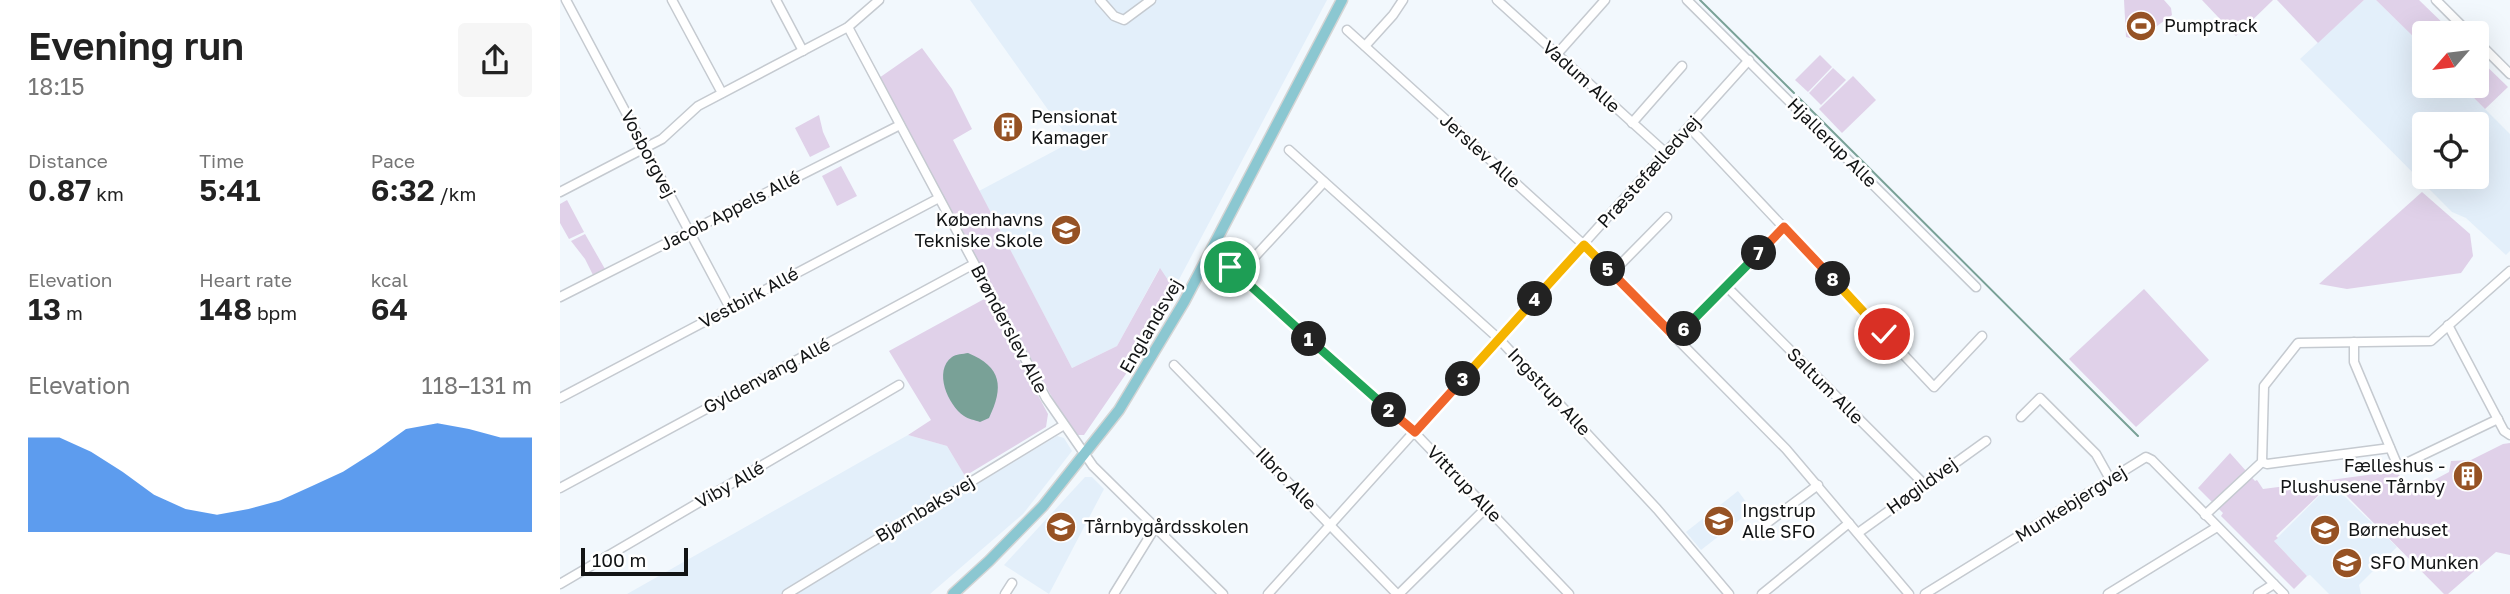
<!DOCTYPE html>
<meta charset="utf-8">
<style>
:root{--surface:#fff;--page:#f6f6f6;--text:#222;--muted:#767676;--accent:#1a73e8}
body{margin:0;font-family:"Golos Text",sans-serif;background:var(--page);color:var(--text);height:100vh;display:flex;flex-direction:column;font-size:26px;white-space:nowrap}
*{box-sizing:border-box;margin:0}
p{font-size:23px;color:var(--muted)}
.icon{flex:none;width:38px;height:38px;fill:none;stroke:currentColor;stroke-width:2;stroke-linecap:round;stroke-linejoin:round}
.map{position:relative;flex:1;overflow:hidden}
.side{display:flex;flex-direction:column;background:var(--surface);width:560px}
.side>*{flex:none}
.needle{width:46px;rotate:242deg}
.fabs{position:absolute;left:1852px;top:21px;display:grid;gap:14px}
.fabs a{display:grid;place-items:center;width:77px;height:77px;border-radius:7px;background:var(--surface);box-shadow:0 7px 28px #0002;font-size:35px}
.scale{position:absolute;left:21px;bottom:18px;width:107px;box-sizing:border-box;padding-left:7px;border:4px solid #121415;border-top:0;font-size:19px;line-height:24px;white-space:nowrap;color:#121415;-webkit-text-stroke:5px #fff;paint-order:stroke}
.pin{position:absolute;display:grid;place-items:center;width:60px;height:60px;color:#fff;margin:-30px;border:4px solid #fff;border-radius:50%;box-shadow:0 2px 7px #0007}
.km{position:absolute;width:35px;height:35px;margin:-18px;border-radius:50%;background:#222;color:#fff;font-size:19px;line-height:35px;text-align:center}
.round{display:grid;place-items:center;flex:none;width:74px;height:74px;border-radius:7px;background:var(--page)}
.overview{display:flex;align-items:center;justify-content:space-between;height:119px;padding:0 28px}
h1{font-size:38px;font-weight:600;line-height:52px}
.figures{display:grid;grid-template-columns:repeat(3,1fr);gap:10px;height:119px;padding:7px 28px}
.figures div{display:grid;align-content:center}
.figures b{font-size:30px;font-weight:600}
.figures small{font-size:19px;font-weight:400}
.figures p{font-size:19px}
.chart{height:196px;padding:14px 28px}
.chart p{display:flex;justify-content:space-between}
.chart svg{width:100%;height:126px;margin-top:7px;fill:var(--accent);opacity:.7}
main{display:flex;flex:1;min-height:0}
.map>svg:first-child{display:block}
.built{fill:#e3effa;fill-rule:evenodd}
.green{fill:#e0d1e9}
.water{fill:#79a197}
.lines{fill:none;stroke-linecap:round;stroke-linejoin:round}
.stream{stroke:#79a197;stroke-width:2}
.minor-casing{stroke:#c5cad0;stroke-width:11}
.major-casing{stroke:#d4d5d5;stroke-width:13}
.minor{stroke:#fff;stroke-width:8}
.major{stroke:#8bc7d1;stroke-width:10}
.split-1-casing{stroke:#fff;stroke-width:14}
.split-2-casing{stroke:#fff;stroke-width:14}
.split-3-casing{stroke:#fff;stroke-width:14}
.split-4-casing{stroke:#fff;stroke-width:14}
.split-5-casing{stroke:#fff;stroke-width:14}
.split-6-casing{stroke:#fff;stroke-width:14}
.split-7-casing{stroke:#fff;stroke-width:14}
.split-8-casing{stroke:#fff;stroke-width:14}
.split-9-casing{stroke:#fff;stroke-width:14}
.split-1{stroke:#22a559;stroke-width:9}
.split-2{stroke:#22a559;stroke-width:9}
.split-3{stroke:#f0652b;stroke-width:9}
.split-4{stroke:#f5b400;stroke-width:9}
.split-5{stroke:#f5b400;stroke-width:9}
.split-6{stroke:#f0652b;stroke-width:9}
.split-7{stroke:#22a559;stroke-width:9}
.split-8{stroke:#f0652b;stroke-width:9}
.split-9{stroke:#f5b400;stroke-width:9}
.labels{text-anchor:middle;stroke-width:5;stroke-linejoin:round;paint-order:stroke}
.poi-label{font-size:18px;fill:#121415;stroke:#fff;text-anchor:start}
.street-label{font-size:18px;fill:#121415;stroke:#fff}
</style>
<main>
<section class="side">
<div class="overview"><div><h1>Evening run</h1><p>18:15</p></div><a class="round"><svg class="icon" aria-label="share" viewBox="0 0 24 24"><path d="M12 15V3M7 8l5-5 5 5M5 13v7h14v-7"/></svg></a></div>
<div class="figures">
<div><p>Distance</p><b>0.87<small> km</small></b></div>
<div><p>Time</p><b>5:41</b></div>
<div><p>Pace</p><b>6:32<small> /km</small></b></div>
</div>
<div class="figures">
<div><p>Elevation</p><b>13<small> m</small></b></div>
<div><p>Heart rate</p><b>148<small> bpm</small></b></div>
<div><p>kcal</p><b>64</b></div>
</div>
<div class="chart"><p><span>Elevation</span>118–131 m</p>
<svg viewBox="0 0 160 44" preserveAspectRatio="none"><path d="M0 44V11L10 11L20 16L30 23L40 31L50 36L60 38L70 36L80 33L90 28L100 23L110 16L120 8L130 6L140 8L150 11L160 11V44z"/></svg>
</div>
</section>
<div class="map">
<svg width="1950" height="594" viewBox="0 0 1950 594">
<rect width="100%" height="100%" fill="#f2f8fd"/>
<g class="built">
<polygon points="410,0 767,0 614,289 599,269 557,346 512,368 419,191 511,142"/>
<path d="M1804,0h12l48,47v39h38l48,48v117l-4,4 -40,-37 -14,-6 -152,-153zM1864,124h52v53h-52z"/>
<polygon points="348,435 387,446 412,487 497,436 504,438 512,451 463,514 370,594 67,594"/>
<polygon points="525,477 532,477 544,489 489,594 444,565"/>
<polygon points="1178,491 1192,510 1141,550 1126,532"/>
<polygon points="1763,492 1781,493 1837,547 1799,585 1801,594 1769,594 1750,575 1747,576 1714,541"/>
</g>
<g class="green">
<polygon points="1564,0 1604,0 1611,8 1612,15 1578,40 1566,37"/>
<polygon points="1642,0 1713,0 1676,36"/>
<polygon points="1717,0 1804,0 1758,43"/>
<polygon points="1816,0 1859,0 1893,33 1864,33 1864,47"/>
<polygon points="362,48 392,89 412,129 393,140 512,368 557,346 600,268 614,289 570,368 524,435 516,435 506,423 319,78"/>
<polygon points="1260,55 1272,67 1248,92 1235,80"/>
<polygon points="1916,56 1948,87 1925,109 1902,86 1916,86"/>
<polygon points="1273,68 1286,80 1261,105 1249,93"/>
<polygon points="1293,76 1316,100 1282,133 1259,109"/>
<polygon points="259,115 263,132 270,147 250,157 235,128"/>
<polygon points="281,166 297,196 277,206 262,176"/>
<polygon points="1862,192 1910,234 1913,256 1901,273 1787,289 1759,284"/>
<polygon points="7,200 24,232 9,239 0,223 0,204"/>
<polygon points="25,234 45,269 33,275 25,259 11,241"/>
<polygon points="1584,289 1649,360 1576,427 1509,359"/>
<polygon points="426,298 488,414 486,427 405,476 387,446 348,435 371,420 329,351"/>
<polygon points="1950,443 1950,555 1936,552 1888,594 1884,594 1782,491 1763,491 1716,536 1718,538 1714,541 1747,576 1734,589 1661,516 1663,513 1638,488 1670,453 1695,481 1697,480 1703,489 1837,471 1850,493 1889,472 1891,461 1911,460 1943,444"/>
</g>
<path class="water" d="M408,353c34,14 36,34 21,65l-9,4c-5,-2 -12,-3 -16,-6 -16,-11 -31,-45 -12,-59 4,-3 11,-3 16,-4z"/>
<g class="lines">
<g class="stream">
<polyline points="1140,0 1234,93"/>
<polyline points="1238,97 1578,436"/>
</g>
<g class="minor-casing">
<g id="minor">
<polyline points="6,0 170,308"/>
<polyline points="112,0 162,93"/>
<polyline points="216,0 243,51"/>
<polyline points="540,0 554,16 564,20 591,0"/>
<polyline points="937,0 1106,153"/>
<polyline points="1127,0 1416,287"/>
<polyline points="1876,0 1909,33"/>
<polyline points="288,27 486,398 533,466 663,594"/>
<polyline points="787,30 1024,245 1226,449 1349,594"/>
<polyline points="1916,40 1950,74"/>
<polyline points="805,46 833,15 843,0"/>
<polyline points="997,54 1045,0"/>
<polyline points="1072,123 1122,66"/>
<polyline points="1129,127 1374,387 1422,336"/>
<polyline points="729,150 939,339 1097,509 1169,594"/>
<polyline points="0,192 102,139 138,106 288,27 319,0"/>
<polyline points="670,267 854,432 1009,594"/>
<polyline points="1052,273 1107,217"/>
<polyline points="677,276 764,182"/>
<polyline points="1167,287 1364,484"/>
<polyline points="0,297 340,125"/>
<polyline points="1888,325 1944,431 1950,435"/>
<polyline points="1115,337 1224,227"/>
<polyline points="1794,342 1794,362 1837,464 1842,465 1938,419"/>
<polyline points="614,365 837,594"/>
<polyline points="0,398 379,198"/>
<polyline points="1461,417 1480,398 1536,454 1550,479"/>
<polyline points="1702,462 1707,464 1830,448"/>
<polyline points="0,488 414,264"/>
<polyline points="1645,515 1702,462 1704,386 1738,343 1871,341 1950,271"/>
<polyline points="1207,523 1258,485"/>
<polyline points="1298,533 1426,441"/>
<polyline points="0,584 339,385"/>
<polyline points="227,594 504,425"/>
<polyline points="445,594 452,583"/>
<polyline points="554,594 596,526"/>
<polyline points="708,594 1189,60"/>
<polyline points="839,594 926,508"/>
<polyline points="1202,594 1289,523"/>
<polyline points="1365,594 1586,457 1592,460 1724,594"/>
<polyline points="1548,594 1657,527"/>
<polyline points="1698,594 1714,584"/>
</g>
</g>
<g class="major-casing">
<polyline id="major" points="393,594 429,561 483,506 559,410 624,302 782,0"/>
</g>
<use href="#minor" class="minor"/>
<use href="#major" class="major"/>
</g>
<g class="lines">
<g class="split-1-casing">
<polyline id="split-1" points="670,267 749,339"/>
</g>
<g class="split-2-casing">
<polyline id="split-2" points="749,339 829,410"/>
</g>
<g class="split-3-casing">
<polyline id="split-3" points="829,410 855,432 903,379"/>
</g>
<g class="split-4-casing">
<polyline id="split-4" points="903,379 975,299"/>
</g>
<g class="split-5-casing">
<polyline id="split-5" points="975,299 1024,245 1048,269"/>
</g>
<g class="split-6-casing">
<polyline id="split-6" points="1048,269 1115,337 1124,329"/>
</g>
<g class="split-7-casing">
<polyline id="split-7" points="1124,329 1199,253"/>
</g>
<g class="split-8-casing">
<polyline id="split-8" points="1199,253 1224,227 1273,279"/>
</g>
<g class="split-9-casing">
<polyline id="split-9" points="1273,279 1324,334"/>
</g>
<use href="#split-1" class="split-1"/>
<use href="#split-2" class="split-2"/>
<use href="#split-3" class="split-3"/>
<use href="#split-4" class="split-4"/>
<use href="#split-5" class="split-5"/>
<use href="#split-6" class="split-6"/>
<use href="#split-7" class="split-7"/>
<use href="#split-8" class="split-8"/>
<use href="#split-9" class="split-9"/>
</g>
<defs>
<g id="stadium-disc" transform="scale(1.575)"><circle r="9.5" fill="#965224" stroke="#fff"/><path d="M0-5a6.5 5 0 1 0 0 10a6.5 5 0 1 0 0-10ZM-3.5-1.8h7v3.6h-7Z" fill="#fff"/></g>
<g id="building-disc" transform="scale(1.575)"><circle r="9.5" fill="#965224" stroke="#fff"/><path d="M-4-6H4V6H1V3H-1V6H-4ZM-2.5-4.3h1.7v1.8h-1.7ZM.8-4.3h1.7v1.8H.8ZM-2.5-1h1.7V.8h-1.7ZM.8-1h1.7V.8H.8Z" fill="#fff"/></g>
<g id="university-disc" transform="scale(1.575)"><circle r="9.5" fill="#965224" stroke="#fff"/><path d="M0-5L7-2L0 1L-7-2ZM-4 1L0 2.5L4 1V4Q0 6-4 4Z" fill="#fff"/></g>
<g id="school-disc" transform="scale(1.575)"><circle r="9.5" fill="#965224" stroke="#fff"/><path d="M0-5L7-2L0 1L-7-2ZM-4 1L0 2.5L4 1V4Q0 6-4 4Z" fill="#fff"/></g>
</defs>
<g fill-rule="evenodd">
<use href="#stadium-disc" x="1581" y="26"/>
<use href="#building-disc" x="448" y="127"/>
<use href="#university-disc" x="506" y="230"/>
<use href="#building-disc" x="1908" y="476"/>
<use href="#school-disc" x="1159" y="521"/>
<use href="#school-disc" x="501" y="527"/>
<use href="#school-disc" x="1765" y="530"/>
<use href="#school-disc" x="1787" y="563"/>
</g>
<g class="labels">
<g class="poi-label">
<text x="1604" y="32">Pumptrack</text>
<text x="471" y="123">Pensionat<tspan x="471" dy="21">Kamager</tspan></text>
<text x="483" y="226" text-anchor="end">Københavns<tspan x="483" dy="21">Tekniske Skole</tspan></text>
<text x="1885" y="472" text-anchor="end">Fælleshus -<tspan x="1885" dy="21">Plushusene Tårnby</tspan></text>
<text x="1182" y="517">Ingstrup<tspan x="1182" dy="21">Alle SFO</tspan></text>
<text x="524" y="533">Tårnbygårdsskolen</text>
<text x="1788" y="536">Børnehuset</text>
<text x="1810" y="569">SFO Munken</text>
</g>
<g class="street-label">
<text transform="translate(1021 77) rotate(42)" y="6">Vadum Alle</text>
<text transform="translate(1272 143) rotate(45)" y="6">Hjallerup Alle</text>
<text transform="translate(920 151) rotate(42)" y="6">Jerslev Alle</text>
<text transform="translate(88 154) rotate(62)" y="6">Vosborgvej</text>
<text transform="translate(1089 172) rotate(-48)" y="6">Præstefælledvej</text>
<text transform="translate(170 211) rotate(-27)" y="6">Jacob Appels Allé</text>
<text transform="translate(189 298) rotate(-28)" y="6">Vestbirk Allé</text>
<text transform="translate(591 326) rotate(-60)" y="6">Englandsvej</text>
<text transform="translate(449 329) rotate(62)" y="6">Brønderslev Alle</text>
<text transform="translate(207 376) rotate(-28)" y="6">Gyldenvang Allé</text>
<text transform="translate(1265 386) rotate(45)" y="6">Saltum Alle</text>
<text transform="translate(989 392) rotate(47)" y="6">Ingstrup Alle</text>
<text transform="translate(726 479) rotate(46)" y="6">Ilbro Alle</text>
<text transform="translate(904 484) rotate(46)" y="6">Vittrup Alle</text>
<text transform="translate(170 485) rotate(-30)" y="6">Viby Allé</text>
<text transform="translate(1362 486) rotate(-36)" y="6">Høgildvej</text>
<text transform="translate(1511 504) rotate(-32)" y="6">Munkebjergvej</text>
<text transform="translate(365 509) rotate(-31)" y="6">Bjørnbaksvej</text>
</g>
</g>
</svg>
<div class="fabs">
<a><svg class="needle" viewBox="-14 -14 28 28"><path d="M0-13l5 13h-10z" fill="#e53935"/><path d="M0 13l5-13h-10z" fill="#767676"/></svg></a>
<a><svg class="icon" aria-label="locate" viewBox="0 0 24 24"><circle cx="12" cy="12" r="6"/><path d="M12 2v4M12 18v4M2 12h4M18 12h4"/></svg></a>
</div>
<div class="scale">100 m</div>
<div class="pin" style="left:670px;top:267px;background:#1e9e55"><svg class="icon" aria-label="arrive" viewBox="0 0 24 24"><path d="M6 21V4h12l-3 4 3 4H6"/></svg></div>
<div class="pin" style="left:1324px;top:334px;background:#d93025"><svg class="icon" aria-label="check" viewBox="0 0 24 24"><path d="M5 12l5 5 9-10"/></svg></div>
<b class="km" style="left:749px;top:339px">1</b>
<b class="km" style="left:829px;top:410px">2</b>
<b class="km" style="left:903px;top:379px">3</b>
<b class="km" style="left:975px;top:299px">4</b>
<b class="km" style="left:1048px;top:269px">5</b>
<b class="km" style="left:1124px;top:329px">6</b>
<b class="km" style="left:1199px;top:253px">7</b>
<b class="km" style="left:1273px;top:279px">8</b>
</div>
</main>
